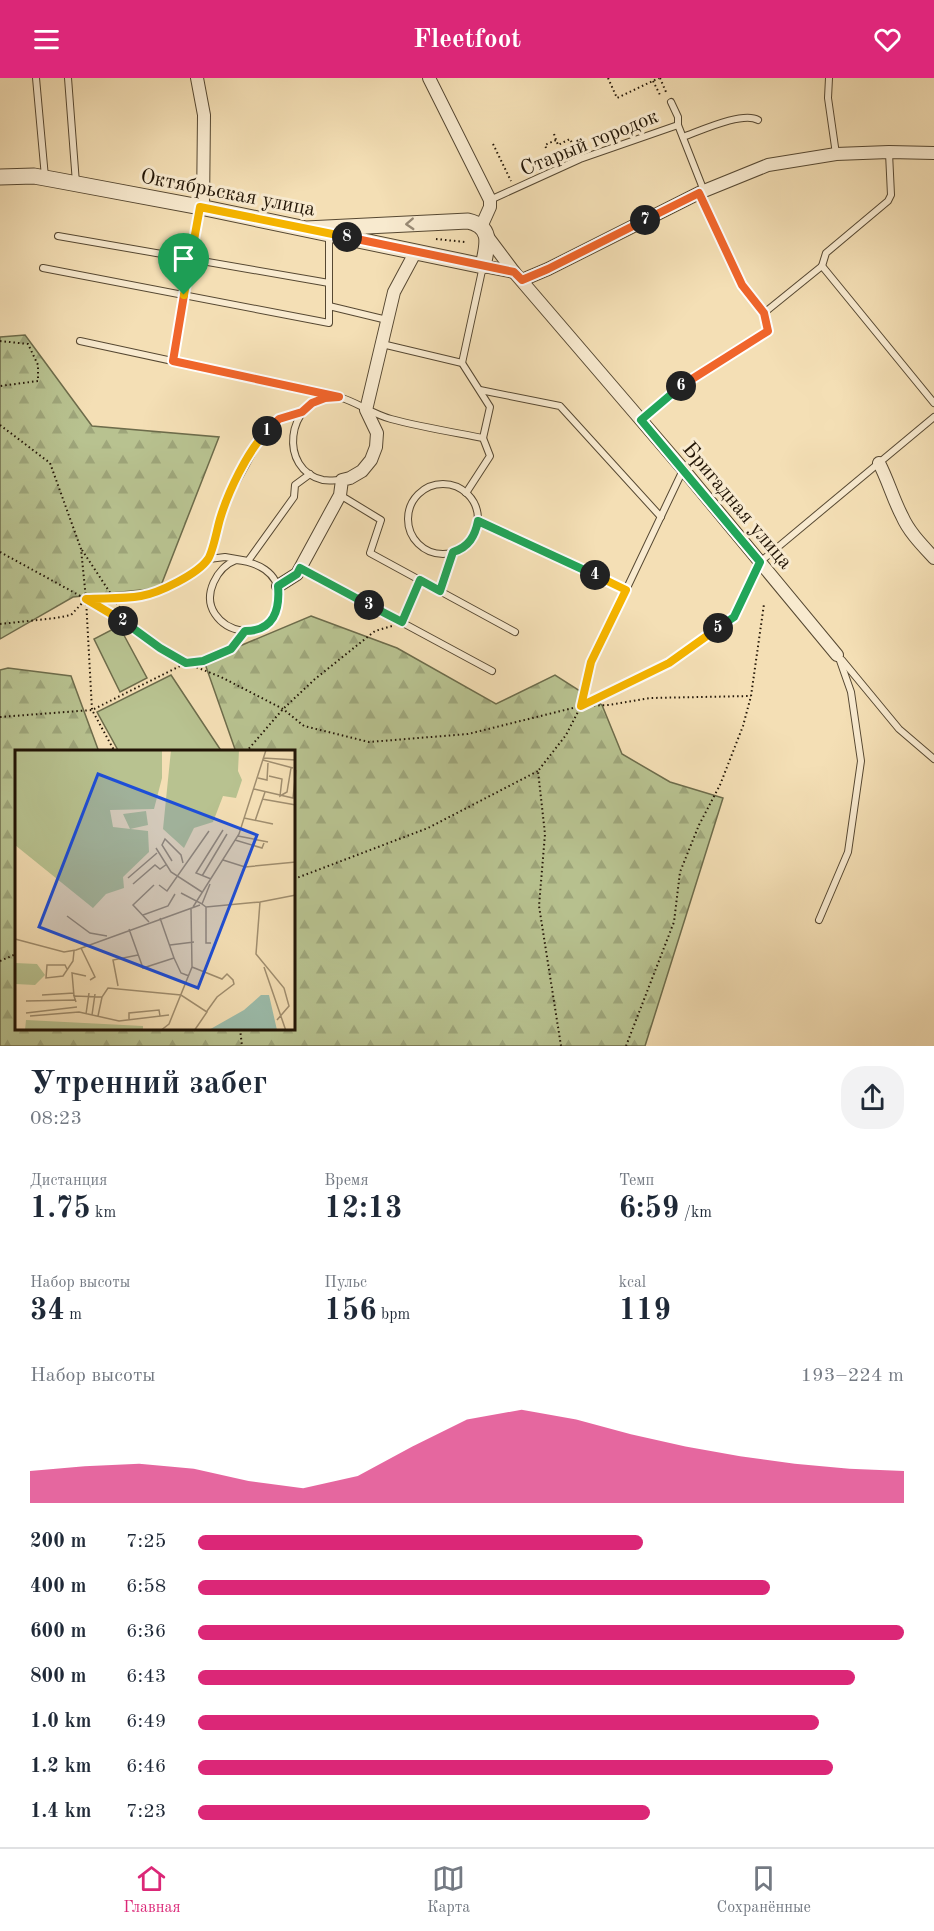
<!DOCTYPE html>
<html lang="ru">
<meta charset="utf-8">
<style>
:root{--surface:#fff;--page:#f2f2f3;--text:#1f2937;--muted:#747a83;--line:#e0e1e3;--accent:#db2777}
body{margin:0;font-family:"Old Standard TT",serif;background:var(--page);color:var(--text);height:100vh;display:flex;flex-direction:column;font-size:22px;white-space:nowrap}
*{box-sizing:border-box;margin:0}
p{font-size:20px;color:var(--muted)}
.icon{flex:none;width:33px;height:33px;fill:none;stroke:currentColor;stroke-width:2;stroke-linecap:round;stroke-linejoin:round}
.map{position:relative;height:968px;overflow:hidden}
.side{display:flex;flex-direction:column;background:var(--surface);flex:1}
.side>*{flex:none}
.pin{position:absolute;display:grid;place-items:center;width:51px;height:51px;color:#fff;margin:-62px -26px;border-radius:50% 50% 50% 0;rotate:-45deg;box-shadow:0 0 6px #0007}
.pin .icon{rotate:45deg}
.km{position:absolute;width:30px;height:30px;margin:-15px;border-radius:50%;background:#222;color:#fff;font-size:16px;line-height:30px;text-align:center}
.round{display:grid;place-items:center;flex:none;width:63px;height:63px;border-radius:24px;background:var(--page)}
.overview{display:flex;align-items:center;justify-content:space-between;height:102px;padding:0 30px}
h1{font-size:33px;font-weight:600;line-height:45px}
.figures{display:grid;grid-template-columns:repeat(3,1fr);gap:9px;height:102px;padding:6px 30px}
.figures div{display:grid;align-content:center}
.figures b{font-size:30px;font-weight:600}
.figures small{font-size:16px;font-weight:400}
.figures p{font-size:16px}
.chart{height:168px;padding:12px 30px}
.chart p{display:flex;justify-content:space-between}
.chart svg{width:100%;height:108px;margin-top:6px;fill:var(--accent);opacity:.7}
ul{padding:0 30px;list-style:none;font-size:20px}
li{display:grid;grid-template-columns:96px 72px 1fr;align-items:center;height:45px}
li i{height:15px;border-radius:8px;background:var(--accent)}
header{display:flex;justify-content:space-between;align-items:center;height:78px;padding:0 30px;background:var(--accent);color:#fff;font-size:27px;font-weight:600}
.tabs{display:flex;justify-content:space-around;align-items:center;height:84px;border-top:2px solid var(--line);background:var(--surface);font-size:16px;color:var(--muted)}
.tabs a{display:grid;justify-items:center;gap:3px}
.tabs .selected{color:var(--accent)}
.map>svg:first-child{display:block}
.forest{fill:url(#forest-firs);stroke:#6d6c4b;stroke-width:1.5}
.garden{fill:#b8c290;stroke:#6d6c4b;stroke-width:1.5}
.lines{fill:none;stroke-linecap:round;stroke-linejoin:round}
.service-casing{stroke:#564832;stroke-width:8}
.minor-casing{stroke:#564832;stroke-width:14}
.tertiary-casing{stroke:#564832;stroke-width:17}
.path{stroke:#221506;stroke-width:2;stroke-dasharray:1.5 3;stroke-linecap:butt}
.service{stroke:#f8eacf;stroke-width:6}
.minor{stroke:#f8eacf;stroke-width:12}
.tertiary{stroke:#f8eacf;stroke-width:15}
.oneway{stroke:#988a75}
.split-1-casing{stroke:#fff;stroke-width:12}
.split-2-casing{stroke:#fff;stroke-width:12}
.split-3-casing{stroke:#fff;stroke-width:12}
.split-4-casing{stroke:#fff;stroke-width:12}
.split-5-casing{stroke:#fff;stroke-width:12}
.split-6-casing{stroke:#fff;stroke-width:12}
.split-7-casing{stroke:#fff;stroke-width:12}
.split-8-casing{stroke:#fff;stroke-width:12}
.split-9-casing{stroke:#fff;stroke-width:12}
.split-1{stroke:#f0652b;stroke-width:8}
.split-2{stroke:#f5b400;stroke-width:8}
.split-3{stroke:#22a559;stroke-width:8}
.split-4{stroke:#22a559;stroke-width:8}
.split-5{stroke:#f5b400;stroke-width:8}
.split-6{stroke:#22a559;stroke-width:8}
.split-7{stroke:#f0652b;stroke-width:8}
.split-8{stroke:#f0652b;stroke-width:8}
.split-9{stroke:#f5b400;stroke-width:8}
.labels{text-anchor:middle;stroke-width:6;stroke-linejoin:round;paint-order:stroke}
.street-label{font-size:21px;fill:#221506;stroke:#f8eacf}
.inset-road{fill:none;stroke:#a08e6f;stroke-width:1.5}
.view{fill:#1d4ed8;fill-opacity:0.15;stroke:#1d4ed8;stroke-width:3}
.inset-edge{fill:none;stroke:#221506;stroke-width:3}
</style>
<header><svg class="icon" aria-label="menu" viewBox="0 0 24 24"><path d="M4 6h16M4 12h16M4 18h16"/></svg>Fleetfoot<svg class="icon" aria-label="heart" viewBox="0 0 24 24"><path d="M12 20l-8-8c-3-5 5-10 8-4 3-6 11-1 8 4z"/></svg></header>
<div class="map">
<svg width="934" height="968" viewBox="0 0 934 968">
<defs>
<pattern id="forest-firs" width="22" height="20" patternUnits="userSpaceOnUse" patternTransform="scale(1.5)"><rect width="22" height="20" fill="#b8c290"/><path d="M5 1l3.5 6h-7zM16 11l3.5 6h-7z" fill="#9ea67b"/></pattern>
</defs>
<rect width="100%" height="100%" fill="#f4dfb5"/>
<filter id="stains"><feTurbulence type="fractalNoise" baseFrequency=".00333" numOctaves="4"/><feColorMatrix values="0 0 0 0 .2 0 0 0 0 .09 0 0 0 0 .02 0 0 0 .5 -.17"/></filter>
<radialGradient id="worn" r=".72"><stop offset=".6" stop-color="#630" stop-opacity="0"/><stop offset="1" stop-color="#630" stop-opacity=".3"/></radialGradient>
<g class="forest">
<polygon points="25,257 92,348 219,359 160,510 73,519 0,561 0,259"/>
<polygon points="311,538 397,570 496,626 555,597 602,627 622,676 670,704 723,720 645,968 0,968 0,592 8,590 71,598 99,674 16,674 16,951 294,951 294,674 236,674 204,583"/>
</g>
<g class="garden">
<polygon points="119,548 147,600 120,614 94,561"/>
<polygon points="171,597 222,674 119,674 97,634"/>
</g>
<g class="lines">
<g class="service-casing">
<g id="service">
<polyline points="36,0 45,99"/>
<polyline points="68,0 76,105"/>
<polyline points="829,0 828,20 836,76"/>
<polyline points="678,47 704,113"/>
<path d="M683,59c17,-6 60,-26 75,-17"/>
<polyline points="699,115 707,134 742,207 764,235"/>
<polyline points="490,122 580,81 678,47 678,39 671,24"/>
<polyline points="58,158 329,205"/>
<polyline points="822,188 826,175 888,123 891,117 889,75"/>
<polyline points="43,190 329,245 329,158"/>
<polyline points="329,228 387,242"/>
<path d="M80,263l259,56c18,5 33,17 52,22 30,8 61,13 92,19l7,18 -24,37"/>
<polyline points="382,266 462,285 490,329 483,360"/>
<polyline points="173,283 200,130"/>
<polyline points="462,285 483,188"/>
<polyline points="480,312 560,328 661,439"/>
<path d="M332,319c-46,3 -54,73 -9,83 6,1 13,0 19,0"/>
<polyline points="302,334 279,341 260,361 233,410 220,439 209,481 225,479 248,483 294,419 295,407 310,396"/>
<polyline points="641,342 673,314 768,253 764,235 822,188 934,325"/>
<circle cx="443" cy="441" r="35"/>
<polyline points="340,417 381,442 370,475 515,554"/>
<polyline points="478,443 626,512 683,392"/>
<path d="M236,482c21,2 42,12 43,35 0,9 -2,18 -8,26 -15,17 -44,11 -56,-7 -13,-19 2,-47 21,-54z"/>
<polyline points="760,484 934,339"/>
<polyline points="301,490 492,593"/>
<polyline points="439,513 453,475"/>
<polyline points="402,544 420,502"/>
<polyline points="842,582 899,651 934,681"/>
<polyline points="819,842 848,774 861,683 851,614 838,577"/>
</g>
</g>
<g class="minor-casing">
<g id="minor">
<polyline points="197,0 204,37 203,130"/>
<polyline points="429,0 490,122 490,129 481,149"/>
<polyline points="487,158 514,194 683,391 837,577"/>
<polyline points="483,188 514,194"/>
<polyline points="522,202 548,191 699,115 768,87 836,76 889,74 934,75"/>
<path d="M879,385c9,17 14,36 23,53 7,16 20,29 32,42"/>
<polyline points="278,508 297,496 340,417 342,402 350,400 362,393 371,382 376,369 377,355 366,332 394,214 416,173"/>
</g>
</g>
<g class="tertiary-casing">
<path id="tertiary" d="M0,99l34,-1 22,4 144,27 283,59c4,-20 11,-39 -15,-45l-162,8"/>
</g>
<g class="path">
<polyline points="608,0 617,20 659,0"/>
<polyline points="660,0 666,14"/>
<polyline points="653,3 660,17"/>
<polyline points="554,56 558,67 570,61 576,73"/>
<polyline points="493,66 511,103"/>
<polyline points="546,70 545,67 556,62"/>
<polyline points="436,161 465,164"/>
<polyline points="0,263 28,266 38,287 38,303 0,308"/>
<polyline points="0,347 50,385 81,471 86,521"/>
<polyline points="82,472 130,545"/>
<polyline points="0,474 86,521 92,632 115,674"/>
<polyline points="86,521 132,547 160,570 186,585 221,599 283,631 304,648 369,664 468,656 581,628 609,627 650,620 751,618"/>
<path d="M0,546l56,-6 15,-3 15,-16c46,-3 79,-2 116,-35"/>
<polyline points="582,627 669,585 734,539 755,495"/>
<path d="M0,639l92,-7 94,-47c20,-2 40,-7 53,-24"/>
<polyline points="246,674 283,631 315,601 375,553 392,548"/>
<polyline points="294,801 428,750 538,693"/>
<polyline points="0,883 16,876"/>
<polyline points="240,951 242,968"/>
<polyline points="561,968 539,828 545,756 538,693 566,657 581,628 591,584 623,518"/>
<polyline points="626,968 674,844 680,794 699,747 720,707 743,648 751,618 764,526"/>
</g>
<use href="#service" class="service"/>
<use href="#minor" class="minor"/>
<use href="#tertiary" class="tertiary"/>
</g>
<defs><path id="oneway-chevron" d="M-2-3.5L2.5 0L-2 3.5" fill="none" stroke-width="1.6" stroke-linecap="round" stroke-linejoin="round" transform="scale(1.5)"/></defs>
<use class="oneway" href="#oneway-chevron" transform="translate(410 146) rotate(177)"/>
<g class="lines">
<g class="split-1-casing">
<polyline id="split-1" points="184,217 173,283 339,319 325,320 312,325 302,334 279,341 267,353"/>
</g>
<g class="split-2-casing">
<path id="split-2" d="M123,543l-37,-22c18,-1 37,0 55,-3 18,-3 57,-22 67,-37 5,-7 9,-30 12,-40 8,-27 27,-67 47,-88"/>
</g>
<g class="split-3-casing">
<path id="split-3" d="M123,543l37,27 26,15 17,-2 28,-12 14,-18c29,0 35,-21 33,-45l19,-12 3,-6 69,37"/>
</g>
<g class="split-4-casing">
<path id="split-4" d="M369,527l33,17 18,-42 20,11 13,-39c16,-5 22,-16 25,-31l117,54"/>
</g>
<g class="split-5-casing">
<polyline id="split-5" points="595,497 626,512 591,584 581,628 669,585 718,550"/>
</g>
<g class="split-6-casing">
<polyline id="split-6" points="681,308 641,342 760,484 734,539 718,550"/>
</g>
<g class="split-7-casing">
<polyline id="split-7" points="645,142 699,115 742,207 764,235 768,253 681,308"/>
</g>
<g class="split-8-casing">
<polyline id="split-8" points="347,159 514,194 522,202 548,191 645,142"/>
</g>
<g class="split-9-casing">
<polyline id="split-9" points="184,217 200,129 347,159"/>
</g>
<use href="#split-1" class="split-1"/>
<use href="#split-2" class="split-2"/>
<use href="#split-3" class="split-3"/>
<use href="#split-4" class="split-4"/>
<use href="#split-5" class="split-5"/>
<use href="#split-6" class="split-6"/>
<use href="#split-7" class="split-7"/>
<use href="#split-8" class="split-8"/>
<use href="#split-9" class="split-9"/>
</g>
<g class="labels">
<g class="street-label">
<text transform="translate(589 64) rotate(-22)" y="7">Старый городок</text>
<text transform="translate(228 114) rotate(11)" y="7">Октябрьская улица</text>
<text transform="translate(738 427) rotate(50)" y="7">Бригадная улица</text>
</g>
</g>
<g transform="translate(15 672)">
<rect width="280" height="280" fill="#f4dfb5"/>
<path d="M0,0h147v28l-8,31 -44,1 3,17 35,4 1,21 -26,25 1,11 -18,6 -13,14 -78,-63zM156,0h68l-1,21 4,9 -6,18 -13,-2 -10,26 -19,6 -10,20 -21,-19z" fill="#b8c290"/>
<path d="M131,61l2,14 -18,4 -7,-15zM0,213l22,1 8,11 -10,10 -20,-1zM11,270l117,6v4h-118z" fill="#b8c290"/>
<path d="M246,245h8l8,35 -70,1 37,-21z" fill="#9cbdac"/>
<path class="inset-road" d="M248,8l33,2M248,10l30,8M254,26l13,3 -2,17 7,-4 4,-24M243,28l9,2 1,-17M239,39l39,9 3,-28M247,49l34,6M229,68l29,6M240,71l10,-29M223,86l30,6M220,90l27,8 2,-5M141,98l15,24 31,20M208,110l22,7 51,-5M157,111l-10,-16 3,-6 16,16 2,8M187,126l25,-42M113,128l29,-25M196,129l-15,-6 27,-43M118,134l22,-19 5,4 7,-5M144,135l8,6 42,-60M166,143l21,11 8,-20M245,152l-4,52 28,34 5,18 -12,14M187,154l4,3 54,-5 36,-7M178,157l46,-73 27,-84M191,157v36h5M128,165l25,-9 7,-12M52,166l23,17 17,3M134,172l-16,-17 21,-20M114,179l14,39 31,-10 -14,-40M0,189l49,13 12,-2 124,-45M155,195l24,-3M66,198l14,29 -5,3M159,208l7,15 8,3M177,217l30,12 5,-5 6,6 1,4 -17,13 -10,14M249,217l22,64M52,219l-2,-4h-18l-1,13 17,-2 10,-15 1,-10M103,236l-5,-26 25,-5M27,245l32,-2M59,246l-2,-23 14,3M11,251l50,-1M61,252l-2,-6 28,1M11,263l51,-6M71,264l3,-21M77,265l3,-21M15,266l49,-4 40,9 50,-6M83,266l4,-19 6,-9 73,7 26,17 -13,19M114,269v-6l30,-3 1,6M145,281l9,-7 23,-57 -1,-59"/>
<path class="view" d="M83,24l159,61 -59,153 -159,-61z"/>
<rect width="280" height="280" class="inset-edge"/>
</g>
<rect width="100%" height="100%" filter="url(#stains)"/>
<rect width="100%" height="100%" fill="url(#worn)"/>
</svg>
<div class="pin" style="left:184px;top:217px;background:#1e9e55"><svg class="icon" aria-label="arrive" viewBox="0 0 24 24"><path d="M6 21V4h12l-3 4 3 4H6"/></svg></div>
<b class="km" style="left:267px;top:353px">1</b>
<b class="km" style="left:123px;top:543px">2</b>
<b class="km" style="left:369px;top:527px">3</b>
<b class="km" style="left:595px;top:497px">4</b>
<b class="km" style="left:718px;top:550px">5</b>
<b class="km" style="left:681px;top:308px">6</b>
<b class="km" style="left:645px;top:142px">7</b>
<b class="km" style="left:347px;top:159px">8</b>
</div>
<section class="side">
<div class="overview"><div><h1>Утренний забег</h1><p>08:23</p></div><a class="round"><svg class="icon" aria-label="share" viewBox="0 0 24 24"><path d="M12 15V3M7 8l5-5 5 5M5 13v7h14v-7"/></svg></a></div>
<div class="figures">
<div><p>Дистанция</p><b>1.75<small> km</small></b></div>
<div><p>Время</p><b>12:13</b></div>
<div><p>Темп</p><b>6:59<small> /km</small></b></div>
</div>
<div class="figures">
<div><p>Набор высоты</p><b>34<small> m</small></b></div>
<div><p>Пульс</p><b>156<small> bpm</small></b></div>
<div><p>kcal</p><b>119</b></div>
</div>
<div class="chart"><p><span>Набор высоты</span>193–224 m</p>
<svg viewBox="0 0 160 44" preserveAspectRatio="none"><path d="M0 44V31L10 29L20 28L30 30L40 35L50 38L60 33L70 21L80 10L90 6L100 10L110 16L120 21L130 25L140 28L150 30L160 31V44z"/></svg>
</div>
<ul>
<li><b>200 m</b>7:25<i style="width:63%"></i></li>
<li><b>400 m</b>6:58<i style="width:81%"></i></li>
<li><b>600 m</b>6:36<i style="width:100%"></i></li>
<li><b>800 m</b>6:43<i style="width:93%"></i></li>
<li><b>1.0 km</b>6:49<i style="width:88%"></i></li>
<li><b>1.2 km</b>6:46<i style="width:90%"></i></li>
<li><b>1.4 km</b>7:23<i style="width:64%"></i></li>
</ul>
</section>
<nav class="tabs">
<a class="selected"><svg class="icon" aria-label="home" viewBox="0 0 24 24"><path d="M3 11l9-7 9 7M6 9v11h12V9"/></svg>Главная</a>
<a><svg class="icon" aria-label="map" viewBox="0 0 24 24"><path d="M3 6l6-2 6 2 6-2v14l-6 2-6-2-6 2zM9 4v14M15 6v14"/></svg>Карта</a>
<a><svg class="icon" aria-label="saved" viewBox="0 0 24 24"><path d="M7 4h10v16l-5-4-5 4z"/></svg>Сохранённые</a>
</nav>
